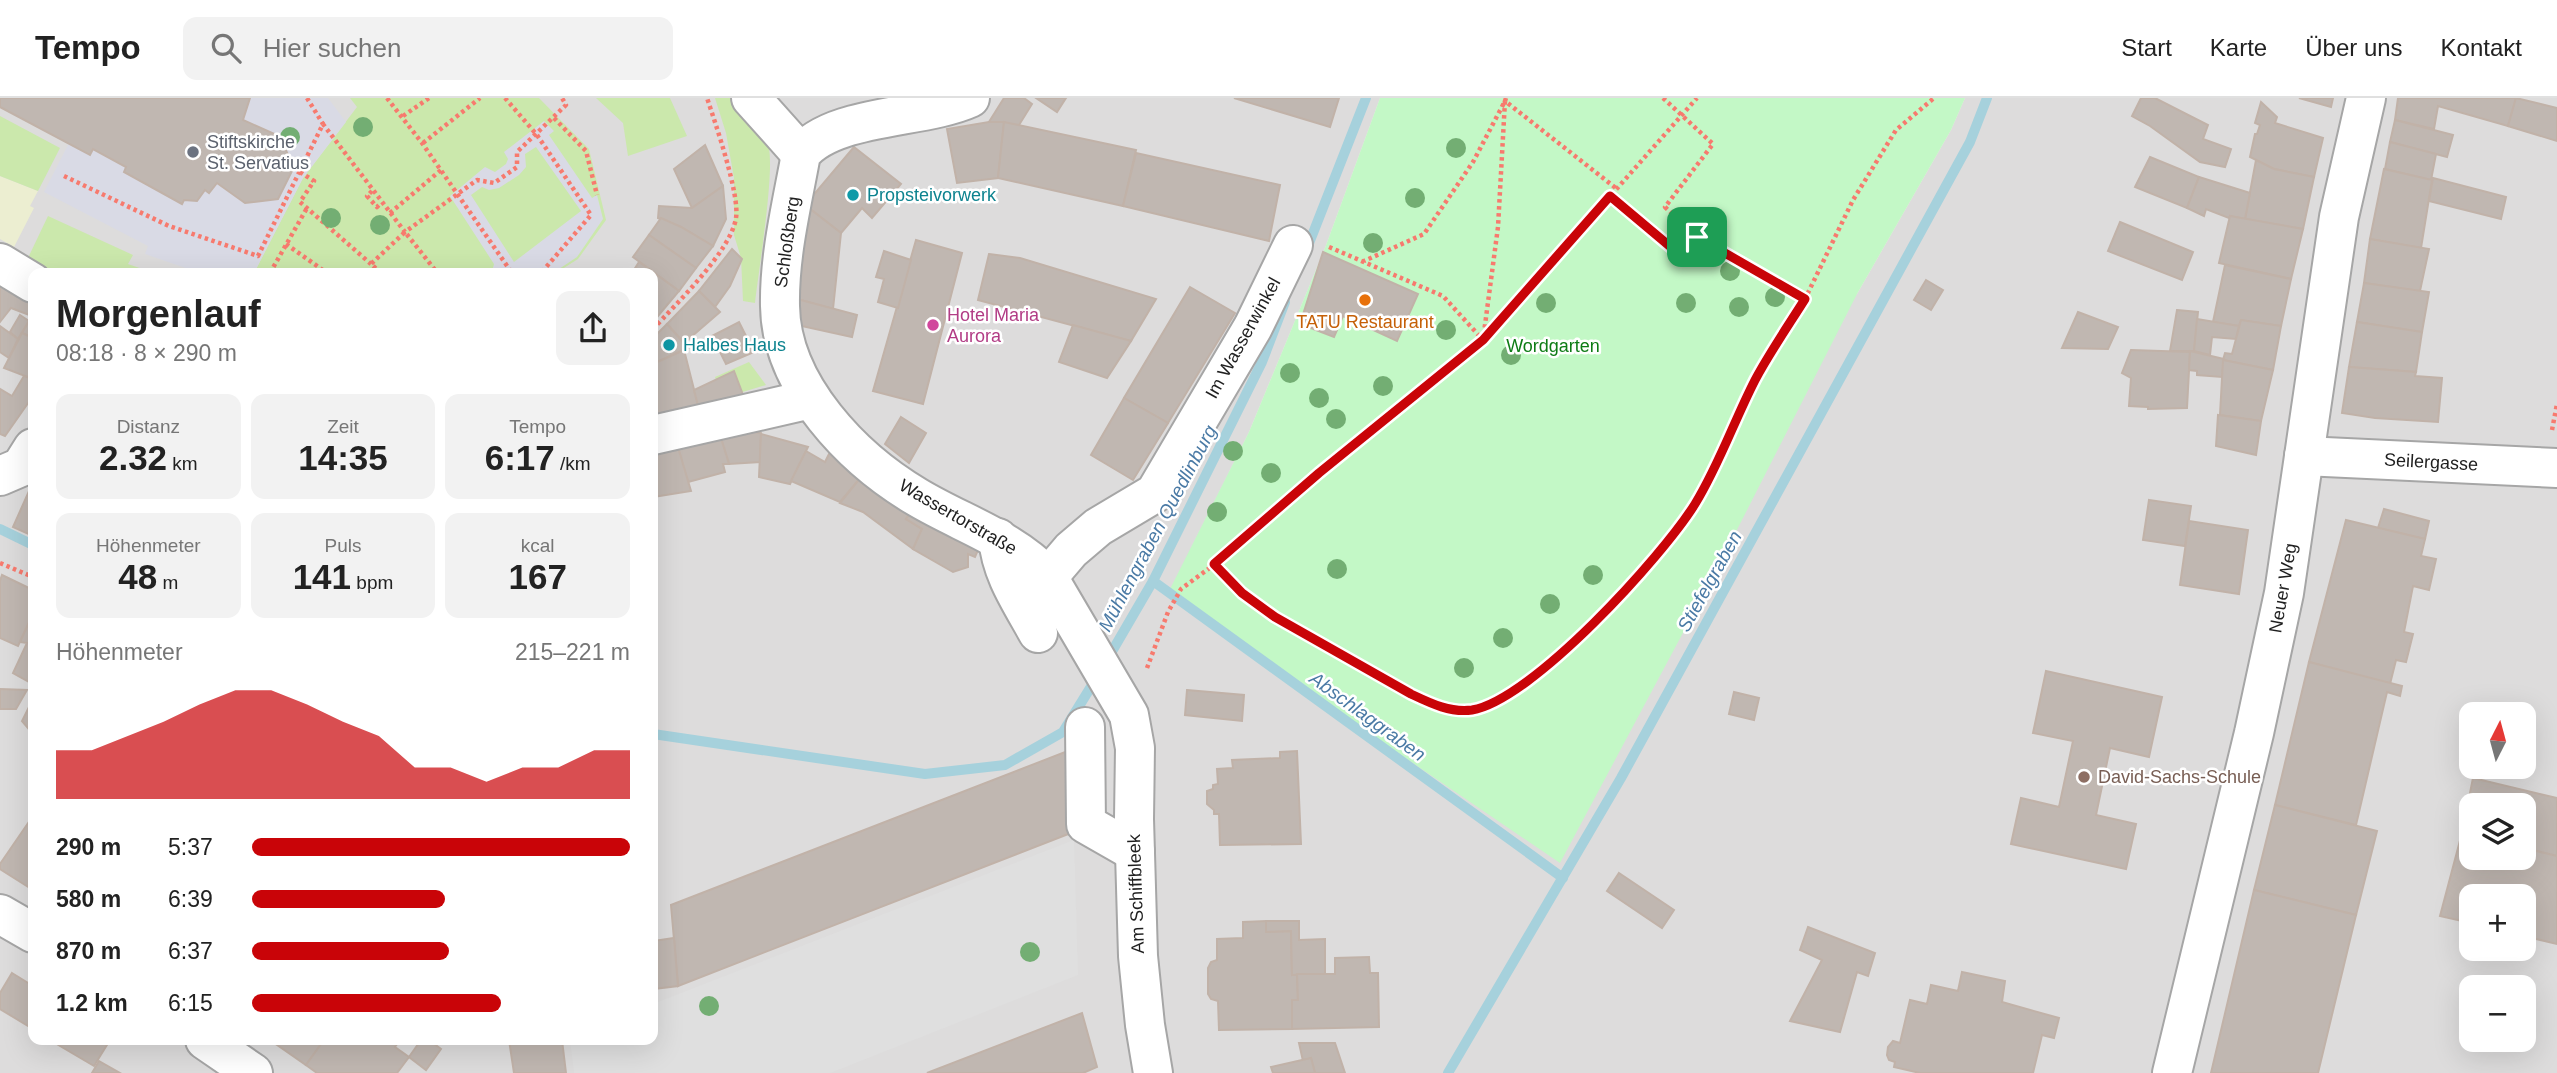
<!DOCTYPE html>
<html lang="de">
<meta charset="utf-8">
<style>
:root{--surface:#fff;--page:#f2f2f2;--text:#222;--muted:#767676;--line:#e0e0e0;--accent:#c90408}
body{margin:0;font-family:Arial,sans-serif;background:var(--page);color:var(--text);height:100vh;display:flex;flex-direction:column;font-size:26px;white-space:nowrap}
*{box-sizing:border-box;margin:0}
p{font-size:23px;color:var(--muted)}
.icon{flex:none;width:38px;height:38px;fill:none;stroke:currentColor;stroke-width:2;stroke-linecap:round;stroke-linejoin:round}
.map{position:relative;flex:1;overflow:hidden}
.side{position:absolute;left:28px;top:170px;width:630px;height:777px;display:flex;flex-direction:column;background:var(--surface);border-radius:14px;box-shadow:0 7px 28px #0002}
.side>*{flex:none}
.needle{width:46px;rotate:6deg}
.controls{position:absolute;left:2459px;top:604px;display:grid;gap:14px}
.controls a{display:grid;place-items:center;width:77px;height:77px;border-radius:14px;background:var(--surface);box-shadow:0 7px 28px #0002;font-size:35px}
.pin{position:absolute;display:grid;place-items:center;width:60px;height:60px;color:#fff;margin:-30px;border-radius:14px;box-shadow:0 4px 10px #0006}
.round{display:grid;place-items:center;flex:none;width:74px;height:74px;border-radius:14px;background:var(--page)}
.summary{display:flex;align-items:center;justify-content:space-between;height:119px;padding:0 28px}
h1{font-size:38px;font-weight:800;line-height:52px}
.metrics{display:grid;grid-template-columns:repeat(3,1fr);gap:10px;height:119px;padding:7px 28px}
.metrics div{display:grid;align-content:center;border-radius:14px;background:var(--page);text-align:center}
.metrics b{font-size:35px;font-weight:800}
.metrics small{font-size:19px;font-weight:400}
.metrics p{font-size:19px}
.chart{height:196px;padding:14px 28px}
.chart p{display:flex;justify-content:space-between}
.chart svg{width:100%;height:126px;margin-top:7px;fill:var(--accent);opacity:.7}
ul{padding:0 28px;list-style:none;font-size:23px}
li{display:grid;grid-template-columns:112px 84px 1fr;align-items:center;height:52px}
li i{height:18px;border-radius:9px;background:var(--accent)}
header{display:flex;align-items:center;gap:42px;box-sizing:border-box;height:98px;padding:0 35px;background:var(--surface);border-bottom:2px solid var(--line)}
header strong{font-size:33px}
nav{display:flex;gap:38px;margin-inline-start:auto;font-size:24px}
.search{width:490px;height:63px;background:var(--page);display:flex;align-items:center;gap:18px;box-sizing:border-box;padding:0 24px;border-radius:14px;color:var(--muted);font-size:26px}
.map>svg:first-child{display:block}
.residential{fill:#dddcdc;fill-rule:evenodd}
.farmland{fill:#eceed1}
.grass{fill:#cbe8ac}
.park{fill:#c3f8c6}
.parking{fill:#dfdfdf}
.plaza{fill:#d9dae5;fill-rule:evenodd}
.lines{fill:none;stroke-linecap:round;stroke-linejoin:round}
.stream{stroke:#a6d1dc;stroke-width:10}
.building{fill:#c0b7b1;stroke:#c1b2a8;stroke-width:2}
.minor-casing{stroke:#a6a6a6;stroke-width:42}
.path{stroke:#f77a6e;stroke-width:4.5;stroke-dasharray:3.5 3.5;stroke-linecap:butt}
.minor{stroke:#fff;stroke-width:38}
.tree{fill:#73ae73}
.route-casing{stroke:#fff;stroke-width:14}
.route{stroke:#c90408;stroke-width:9}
.worship-dot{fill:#6b7280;stroke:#fff;stroke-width:2.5}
.culture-dot{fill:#0f9aa8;stroke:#fff;stroke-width:2.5}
.food-dot{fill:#e8710a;stroke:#fff;stroke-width:2.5}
.hotel-dot{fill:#d1479c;stroke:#fff;stroke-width:2.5}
.education-dot{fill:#8d6e63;stroke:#fff;stroke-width:2.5}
.labels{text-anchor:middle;stroke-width:5;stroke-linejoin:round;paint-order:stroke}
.worship-label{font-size:18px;fill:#5b616d;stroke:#fff;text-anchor:start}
.culture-label{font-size:18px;fill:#0d838f;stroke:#fff;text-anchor:start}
.street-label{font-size:18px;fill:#1f1f1f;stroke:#fff}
.hotel-label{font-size:18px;fill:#b23c85;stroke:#fff;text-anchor:start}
.food-label{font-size:18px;fill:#c56008;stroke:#fff}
.park-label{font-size:18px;fill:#0e7c15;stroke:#fff}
.education-label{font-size:18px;fill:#785e54;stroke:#fff;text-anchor:start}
.water-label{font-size:19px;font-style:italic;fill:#4a7aa5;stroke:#fff}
</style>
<header>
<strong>Tempo</strong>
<div class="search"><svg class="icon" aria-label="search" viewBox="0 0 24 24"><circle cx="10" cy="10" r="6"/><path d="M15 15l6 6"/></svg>Hier suchen</div>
<nav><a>Start</a><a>Karte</a><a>Über uns</a><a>Kontakt</a></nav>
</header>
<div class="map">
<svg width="2557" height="975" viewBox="0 0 2557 975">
<rect width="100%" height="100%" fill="#efece5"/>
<path class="residential" d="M0,0h1380l-55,150 -76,184 -79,159 687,-297 94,-164 14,-32h592v975h-2557zM33,175h620v767h-620zM2471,616h53v52h-53zM2471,707h53v53h-53zM2471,798h53v52h-53zM2471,889h53v53h-53z"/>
<polygon class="farmland" points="0,78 38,93 30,108 34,110 14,149 0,141"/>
<g class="grass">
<polygon points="350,0 539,0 589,51 606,122 578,161 556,175 254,175 303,80 357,9"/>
<polygon points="596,0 670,0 687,38 628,58 623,25"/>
<path d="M715,0h16c12,14 30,29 37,47 8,21 -10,129 -13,158l-12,-2 -2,-43 -7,-23v-57l-8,-45z"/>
<polygon points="0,18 60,50 38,93 0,78"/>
<polygon points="48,118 133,157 128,166 154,175 56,175 28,160"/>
<polygon points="749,264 766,287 723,300 715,279"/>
</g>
<polygon class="park" points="1380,0 1965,0 1951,32 1857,196 1716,473 1560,765 1248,553 1169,493 1249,334 1325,150"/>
<polygon class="parking" points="1074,742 1078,877 830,975 574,975 570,942 653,942 653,906"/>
<g class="plaza">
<polygon points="250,0 328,0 346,24 303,80 254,175 200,175 145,156 148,148 44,94 69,45 90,57 93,51 126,69 182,106 184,102 197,103 205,92 209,95 217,85 245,105 278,101 294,69 279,38 243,22"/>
<path d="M544,23l10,10 -5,4 43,63 5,-3 6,24 -26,38 -24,16h-67l7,-5 1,-4 -44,-68 35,-29 10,5 11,-8 2,-5 -4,-7zM536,49l45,64 -67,51 -43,-67 11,-8 7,3 10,-2 20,-13 7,-8 -1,-13z"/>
</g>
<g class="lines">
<g class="stream">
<polyline points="1306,153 1366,0"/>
<polyline points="0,431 33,447"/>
<polyline points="1153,483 1563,780"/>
<polyline points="1107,562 1153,483 1262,264 1285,204"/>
<polyline points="653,636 925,676 1005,667 1063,634 1097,579"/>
<polyline points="1448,975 1621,680 1970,44 1987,0"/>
</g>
</g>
<g class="building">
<polygon points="0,0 250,0 243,22 279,38 294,69 278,101 245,105 217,85 209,95 205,92 197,103 184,102 182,106 124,74 126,69 93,51 90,57 0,9"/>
<polygon points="1004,0 1024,0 1032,6 1019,27 989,24"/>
<polygon points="1036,0 1066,0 1057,14"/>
<polygon points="1234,0 1339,0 1330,29"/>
<polygon points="2141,0 2155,0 2208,27 2203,41 2231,51 2225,69 2200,64 2150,28 2132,18"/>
<polygon points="2299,0 2333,0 2331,9"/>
<polygon points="2398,0 2516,0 2508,28 2438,8 2434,31 2395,22"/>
<polygon points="2516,0 2557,10 2557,43 2508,28"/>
<polygon points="2261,4 2277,19 2275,25 2323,40 2314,79 2274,71 2250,59 2255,36 2257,36 2260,27 2255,25"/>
<polygon points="2395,22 2453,37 2447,59 2390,44"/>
<polygon points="989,24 1004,24 998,80 957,85 947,31"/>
<polygon points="1004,24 1136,52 1123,108 998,80"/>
<polygon points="2390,44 2436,56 2431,82 2385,71"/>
<polygon points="705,47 723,88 692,110 674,71"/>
<polygon points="854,49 901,86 872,120 862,110 841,135 805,107"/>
<polygon points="1136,55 1280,87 1269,143 1123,108"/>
<polygon points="2150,59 2199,79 2187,110 2135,89"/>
<polygon points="2256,62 2274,71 2314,79 2303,131 2245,121"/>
<polygon points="2384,71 2432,82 2421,150 2370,141"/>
<polygon points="2199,79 2250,95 2245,121 2230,118 2229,120 2206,111 2204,118 2187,110"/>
<polygon points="2433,80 2506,99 2501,121 2429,103"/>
<polygon points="723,88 726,121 713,148 681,129 658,120 659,108 692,110"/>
<polygon points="805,107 841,135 833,211 797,201"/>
<polygon points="2230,118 2303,131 2291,181 2219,165"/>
<polygon points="661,120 681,129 713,148 696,170 649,137"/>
<polygon points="2120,124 2193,154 2182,182 2108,153"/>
<polygon points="649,137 696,170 679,193 633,159"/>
<polygon points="2370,141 2429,151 2420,193 2364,185"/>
<polygon points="916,142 962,155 923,306 873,293"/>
<polygon points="732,151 742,161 730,188 715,209 699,193"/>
<polygon points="884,153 911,162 898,210 878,204 884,181 876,179"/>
<polygon points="1323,154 1418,196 1397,243 1343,218 1334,239 1300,226"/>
<polygon points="989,156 1020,160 1156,201 1131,243 978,202"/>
<polygon points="639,164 679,193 653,224 653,175 632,175"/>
<polygon points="2225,167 2291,181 2281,228 2241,222 2239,228 2213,224"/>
<polygon points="1926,182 1943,192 1931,212 1914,202"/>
<polygon points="2364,185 2429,194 2422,234 2357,224"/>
<polygon points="0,188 33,205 32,218 11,210 0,224"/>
<polygon points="1190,189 1235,215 1168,325 1124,300"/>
<polygon points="699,193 720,214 684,245 667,226"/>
<polygon points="797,201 857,217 852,239 797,227"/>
<polygon points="2177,212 2198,214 2194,253 2170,253"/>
<polygon points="2078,214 2118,229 2108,251 2062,250"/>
<polygon points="20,217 29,223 18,241 10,234"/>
<polygon points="2197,221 2239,228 2236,241 2212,239 2210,257 2194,253"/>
<polygon points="2241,222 2281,228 2273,272 2223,262 2225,255 2232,256"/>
<polygon points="29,223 33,225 33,240 22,235"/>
<polygon points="739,224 754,254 726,266 712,238"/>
<polygon points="2357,224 2422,234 2416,274 2349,269"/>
<polygon points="667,226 688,250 653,266 653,240"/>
<polygon points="1073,227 1131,243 1107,280 1059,264"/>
<polygon points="0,228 18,241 9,260 0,254"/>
<polygon points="22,235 33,240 33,281 4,270"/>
<polygon points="684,252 700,315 655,317 653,306 653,266"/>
<polygon points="2131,252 2190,254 2187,310 2148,311 2148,309 2129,308 2131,280 2122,275"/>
<polygon points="2190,253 2224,261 2222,279 2197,277 2197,273 2189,272"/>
<polygon points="2223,262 2273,272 2261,323 2220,317"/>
<polygon points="2349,269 2416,274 2415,278 2442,280 2438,324 2375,320 2342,315"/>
<polygon points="734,273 745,302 700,315 694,292"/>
<polygon points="24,278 33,281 33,298 5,338 0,336 0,291 12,298"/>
<polygon points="1124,300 1168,325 1133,382 1091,357"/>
<polygon points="2218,317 2261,323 2256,357 2216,348"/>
<polygon points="901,319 926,335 909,365 885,346"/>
<polygon points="738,332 761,335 760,364 729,366 720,337"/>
<polygon points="761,336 808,349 790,386 759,379"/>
<polygon points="720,337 729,366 723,366 725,374 688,384 677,346"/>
<polygon points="677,346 691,393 653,399 653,352"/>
<polygon points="806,353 825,364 830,354 863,377 840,404 791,383"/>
<polygon points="865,374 913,411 906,421 922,431 913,451 863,414 840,405"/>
<polygon points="29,393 33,396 33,438 13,429"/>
<polygon points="2149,402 2191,408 2185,448 2143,442"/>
<polygon points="917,406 982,443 975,459 968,456 968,469 953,474 913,451 922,431 906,421"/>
<polygon points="2384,411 2429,423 2425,441 2378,430"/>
<polygon points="2346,422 2425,441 2421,458 2436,461 2429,492 2413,488 2404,534 2413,536 2406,564 2396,562 2390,586 2309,564"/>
<polygon points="2189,423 2248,432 2239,496 2180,487"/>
<polygon points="2,477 33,492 33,516 18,548 0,540 0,483"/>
<polygon points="33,516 33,580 31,585 13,575 27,545 20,544"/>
<polygon points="2309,564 2402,588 2400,598 2387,594 2356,727 2275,707"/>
<polygon points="2046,573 2162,599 2149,659 2110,650 2096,717 2136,726 2126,771 2011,746 2021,700 2059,709 2073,643 2033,635"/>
<polygon points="0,591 27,592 16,611 0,611"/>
<polygon points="1187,592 1244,597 1242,623 1185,617"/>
<polygon points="1734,594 1759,600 1754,622 1729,616"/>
<polygon points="33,601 33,636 22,623"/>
<polygon points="1073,651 1076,733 678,888 671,807"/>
<polygon points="1297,653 1301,746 1220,747 1219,716 1214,716 1214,712 1207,706 1207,693 1213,691 1213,687 1218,686 1217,671 1233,670 1232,662 1280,660 1280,654"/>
<polygon points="2473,680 2557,700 2557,758 2524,750 2524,707 2471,707 2471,737 2462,735"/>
<polygon points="2275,707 2377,733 2356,817 2254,792"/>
<polygon points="33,718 33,792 0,771 0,766"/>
<polygon points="2462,735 2471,737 2471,760 2524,760 2524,750 2557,758 2557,846 2524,838 2524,798 2471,798 2471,825 2440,818"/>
<polygon points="1619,775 1674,812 1662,830 1607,793"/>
<polygon points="2254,792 2356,817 2318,975 2211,975"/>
<polygon points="1266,823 1266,834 1291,833 1292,877 1297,876 1298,902 1292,902 1292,931 1219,932 1218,903 1211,901 1208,896 1208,870 1211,864 1217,862 1217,841 1243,840 1243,824"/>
<polygon points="1266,823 1299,823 1299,842 1325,841 1325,876 1292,877 1291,833 1266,834"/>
<polygon points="1808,829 1875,855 1868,878 1857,874 1840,934 1790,923 1822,862 1800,852"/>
<polygon points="674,840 678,888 653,891 653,843"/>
<polygon points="1369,859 1370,875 1378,875 1379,929 1292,931 1292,902 1298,902 1297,876 1335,876 1335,860"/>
<polygon points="1962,874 2005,883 2002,904 2059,920 2054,940 2042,937 2033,975 1920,975 1894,969 1895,964 1889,962 1887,957 1888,949 1893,943 1900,945 1910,902 1927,906 1931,887 1958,893"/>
<polygon points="12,875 33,888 33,931 0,911 0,895"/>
<polygon points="1082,915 1097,969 1083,975 927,975"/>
<polygon points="50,942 110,942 94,968"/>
<polygon points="270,942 324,942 306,967"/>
<polygon points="324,942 400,942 395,949 409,959 397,975 317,975 306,967"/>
<polygon points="421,942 429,942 441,951 426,972 409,959"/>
<polygon points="509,942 562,942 566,975 514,975"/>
<polygon points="1299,945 1335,945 1345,975 1315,975 1311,960 1303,963"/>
<polygon points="1311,960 1315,975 1273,975 1271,969"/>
<polygon points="99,963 120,975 92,975"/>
</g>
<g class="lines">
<g class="minor-casing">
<g id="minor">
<polyline points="751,0 801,56"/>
<path d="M970,0c-46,21 -138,16 -169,56 -9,50 -22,101 -21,152 1,80 73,153 137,191 45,27 94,41 131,80l81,138 6,33 -1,71 4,137 7,69 8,48"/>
<polyline points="0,165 33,185"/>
<polyline points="653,337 811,301"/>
<polyline points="2304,358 2557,370"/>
<polyline points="0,378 21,369 33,350"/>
<path d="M998,440c3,36 23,64 40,95"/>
<polyline points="1048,479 1071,452 1098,429 1155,395 1253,229 1293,147"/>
<polyline points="1085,629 1086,726 1135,754"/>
<polyline points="0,816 33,835"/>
<polyline points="205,942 253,975"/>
<polyline points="2172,975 2254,635 2284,495 2339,119 2366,0"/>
</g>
</g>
<g class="path">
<polyline points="307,0 323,26"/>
<polyline points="387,0 422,45 512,175"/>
<polyline points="505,0 537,37 591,117 541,175"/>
<polyline points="1506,0 1505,3 1617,91"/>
<polyline points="1663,0 1713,46 1665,109 1697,139 1805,201"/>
<polyline points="403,18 429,0"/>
<polyline points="554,20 586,53 597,97"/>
<polyline points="423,45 480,0"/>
<polyline points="300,74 314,83 300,104 371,166"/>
<polyline points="64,78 169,128 258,158 323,26 405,134 477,82 494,85 517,69 517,54 566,7 562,0"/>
<polyline points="372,93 367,98 377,109 381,105"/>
<polyline points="1610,98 1679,156 1697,139"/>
<polyline points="390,115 441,72"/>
<polyline points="286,146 327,175"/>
<polyline points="1329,149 1443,198 1483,242 1498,129 1505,3 1473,64 1424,136 1364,163"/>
<polyline points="270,175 307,110"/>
<polyline points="381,175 371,166 405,134 435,172"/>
<path d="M653,231c23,-25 78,-78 83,-111 4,-23 -21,-96 -29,-120"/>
<polyline points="2552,332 2557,306"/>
<polyline points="0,465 33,479"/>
<polyline points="1215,466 1243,495 1275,519 1432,606 1454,612 1474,611 1490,606 1522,586 1540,574 1620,499 1671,442 1714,371 1756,281 1805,201 1853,102 1896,32 1934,0"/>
<polyline points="1147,570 1168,514 1181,491 1215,466 1319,375 1483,242 1697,0"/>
</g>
<use href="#minor" class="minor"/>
</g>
<g class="tree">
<circle cx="363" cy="29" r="10"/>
<circle cx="290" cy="39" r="10"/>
<circle cx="1456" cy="50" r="10"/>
<circle cx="1415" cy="100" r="10"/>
<circle cx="331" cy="120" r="10"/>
<circle cx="380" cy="127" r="10"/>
<circle cx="1373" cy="145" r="10"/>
<circle cx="1730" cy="173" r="10"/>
<circle cx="1775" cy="199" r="10"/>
<circle cx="1546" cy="205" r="10"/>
<circle cx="1686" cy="205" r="10"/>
<circle cx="1739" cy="209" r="10"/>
<circle cx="1446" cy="232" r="10"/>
<circle cx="1511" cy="257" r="10"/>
<circle cx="1290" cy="275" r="10"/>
<circle cx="1383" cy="288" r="10"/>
<circle cx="1319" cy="300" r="10"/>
<circle cx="1336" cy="321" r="10"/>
<circle cx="1233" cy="353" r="10"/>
<circle cx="1271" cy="375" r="10"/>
<circle cx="1217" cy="414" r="10"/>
<circle cx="1337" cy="471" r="10"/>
<circle cx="1593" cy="477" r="10"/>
<circle cx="1550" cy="506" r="10"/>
<circle cx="1503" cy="540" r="10"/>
<circle cx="1464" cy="570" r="10"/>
<circle cx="1030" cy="854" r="10"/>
<circle cx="709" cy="908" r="10"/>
</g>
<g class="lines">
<g class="route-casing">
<path id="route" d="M1610,98l69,58 18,-17 108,62c-17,27 -35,53 -50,81 -21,41 -36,85 -60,124 -33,53 -163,196 -223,206 -22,3 -42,-7 -61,-16l-136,-77 -33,-24 -28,-29 105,-91 164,-133z"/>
</g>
<use href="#route" class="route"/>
</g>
<circle class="worship-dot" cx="193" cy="54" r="7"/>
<g class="culture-dot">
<circle cx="853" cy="97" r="7"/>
<circle cx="669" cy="247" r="7"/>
</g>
<circle class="food-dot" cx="1365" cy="202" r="7"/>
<circle class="hotel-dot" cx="933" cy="227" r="7"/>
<circle class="education-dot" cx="2084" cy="679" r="7"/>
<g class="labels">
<g class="worship-label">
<text x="207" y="50">Stiftskirche<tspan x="207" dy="21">St. Servatius</tspan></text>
</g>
<g class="culture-label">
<text x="867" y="103">Propsteivorwerk</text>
<text x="683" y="253">Halbes Haus</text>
</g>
<g class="street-label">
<text transform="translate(787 144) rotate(-82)" y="6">Schloßberg</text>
<text transform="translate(1243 240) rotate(-61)" y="6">Im Wasserwinkel</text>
<text transform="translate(2431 364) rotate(3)" y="6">Seilergasse</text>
<text transform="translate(958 419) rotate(30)" y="6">Wassertorstraße</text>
<text transform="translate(2283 490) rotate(-80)" y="6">Neuer Weg</text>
<text transform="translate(1136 796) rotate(-92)" y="6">Am Schiffbleek</text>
</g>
<g class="hotel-label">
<text x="947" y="223">Hotel Maria<tspan x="947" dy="21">Aurora</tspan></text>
</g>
<g class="food-label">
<text x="1365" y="230">TATU Restaurant</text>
</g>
<g class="park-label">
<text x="1553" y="254">Wordgarten</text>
</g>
<g class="education-label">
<text x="2098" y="685">David-Sachs-Schule</text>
</g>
<g class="water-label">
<text transform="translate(1157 430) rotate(-62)" y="7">Mühlengraben Quedlinburg</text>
<text transform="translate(1709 483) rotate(-61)" y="7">Stiefelgraben</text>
<text transform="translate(1368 618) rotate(36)" y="7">Abschlaggraben</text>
</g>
</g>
</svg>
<div class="controls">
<a><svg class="needle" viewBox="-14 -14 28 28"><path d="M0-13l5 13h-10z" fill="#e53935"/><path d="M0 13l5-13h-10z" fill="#767676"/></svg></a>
<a><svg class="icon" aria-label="layers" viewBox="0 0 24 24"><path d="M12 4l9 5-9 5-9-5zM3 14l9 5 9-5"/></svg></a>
<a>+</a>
<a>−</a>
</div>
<div class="pin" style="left:1697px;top:139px;background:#1e9e55"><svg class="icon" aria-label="arrive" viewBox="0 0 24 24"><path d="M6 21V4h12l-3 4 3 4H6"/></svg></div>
<section class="side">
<div class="summary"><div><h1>Morgenlauf</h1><p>08:18 · 8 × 290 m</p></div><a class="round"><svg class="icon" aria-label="share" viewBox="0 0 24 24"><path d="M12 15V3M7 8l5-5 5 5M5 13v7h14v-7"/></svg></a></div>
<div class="metrics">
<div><p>Distanz</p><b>2.32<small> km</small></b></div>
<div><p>Zeit</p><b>14:35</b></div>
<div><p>Tempo</p><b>6:17<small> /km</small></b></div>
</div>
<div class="metrics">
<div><p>Höhenmeter</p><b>48<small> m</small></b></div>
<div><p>Puls</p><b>141<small> bpm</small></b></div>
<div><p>kcal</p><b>167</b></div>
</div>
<div class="chart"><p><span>Höhenmeter</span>215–221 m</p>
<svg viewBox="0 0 160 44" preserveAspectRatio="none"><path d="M0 44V27L10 27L20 22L30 17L40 11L50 6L60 6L70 11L80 17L90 22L100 33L110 33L120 38L130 33L140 33L150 27L160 27V44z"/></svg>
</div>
<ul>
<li><b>290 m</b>5:37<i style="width:100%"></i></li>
<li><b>580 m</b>6:39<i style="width:51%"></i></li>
<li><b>870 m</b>6:37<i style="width:52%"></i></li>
<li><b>1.2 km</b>6:15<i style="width:66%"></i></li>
</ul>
</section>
</div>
